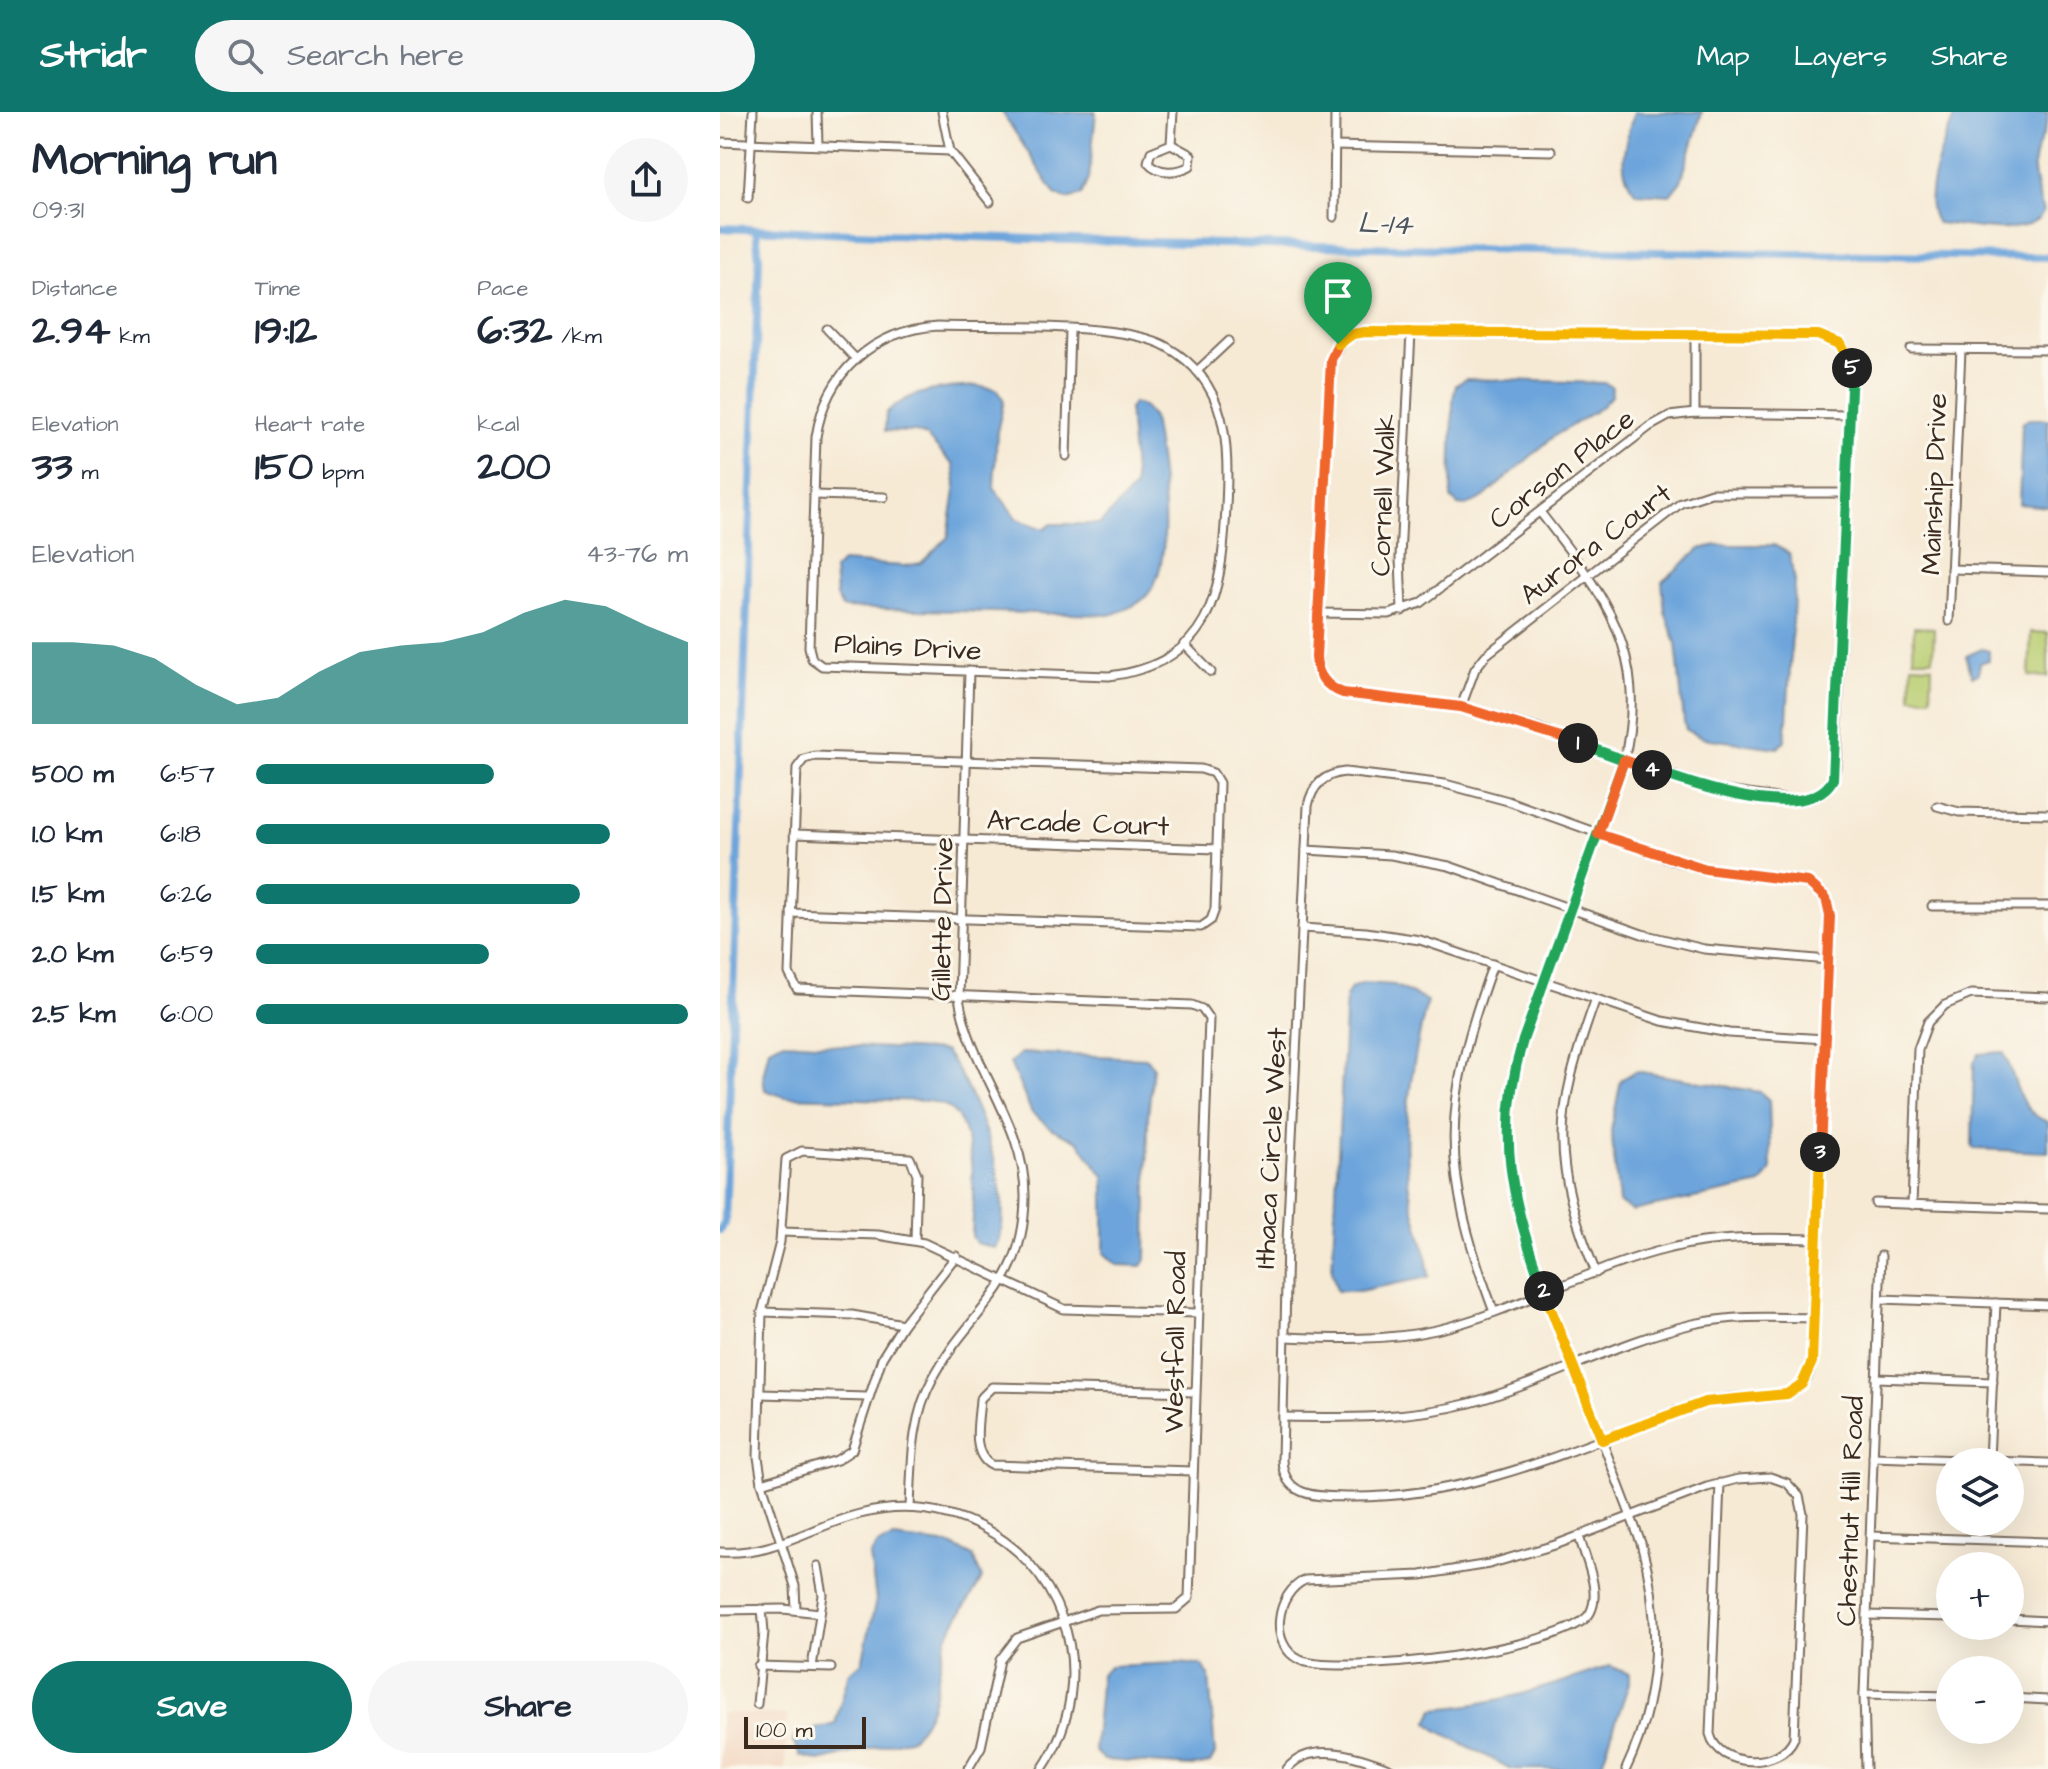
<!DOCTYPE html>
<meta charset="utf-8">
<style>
:root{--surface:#fff;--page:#f6f6f7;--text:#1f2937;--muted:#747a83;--accent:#0f766e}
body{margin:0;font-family:"Architects Daughter",sans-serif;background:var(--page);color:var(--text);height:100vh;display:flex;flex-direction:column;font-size:30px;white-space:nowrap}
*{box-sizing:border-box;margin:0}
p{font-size:26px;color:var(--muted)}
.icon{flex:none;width:44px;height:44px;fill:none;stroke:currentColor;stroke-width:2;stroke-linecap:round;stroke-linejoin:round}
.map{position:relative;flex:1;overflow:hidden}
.panel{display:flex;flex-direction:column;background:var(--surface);width:720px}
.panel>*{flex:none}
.buttons{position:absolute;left:1216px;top:1336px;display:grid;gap:16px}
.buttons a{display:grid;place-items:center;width:88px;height:88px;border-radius:50%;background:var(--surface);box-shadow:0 8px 32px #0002;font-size:40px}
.scale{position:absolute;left:24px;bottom:20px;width:122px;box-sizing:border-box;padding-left:8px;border:4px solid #3b2a1e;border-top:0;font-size:22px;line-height:28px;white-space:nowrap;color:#3b2a1e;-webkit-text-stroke:6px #fbf7ec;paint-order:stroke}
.pin{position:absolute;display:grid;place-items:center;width:68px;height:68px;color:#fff;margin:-82px -34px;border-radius:50% 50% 50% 0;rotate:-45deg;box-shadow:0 0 8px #0007}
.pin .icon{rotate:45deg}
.km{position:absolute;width:40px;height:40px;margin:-20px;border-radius:50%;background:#222;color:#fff;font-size:22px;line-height:40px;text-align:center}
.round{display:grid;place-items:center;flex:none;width:84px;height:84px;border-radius:42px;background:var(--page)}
.overview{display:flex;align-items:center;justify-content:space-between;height:136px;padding:0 32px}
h1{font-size:44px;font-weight:700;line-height:60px}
.metrics{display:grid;grid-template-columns:repeat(3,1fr);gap:12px;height:136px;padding:8px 32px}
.metrics div{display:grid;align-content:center}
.metrics b{font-size:40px;font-weight:700}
.metrics small{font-size:22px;font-weight:400}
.metrics p{font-size:22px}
.chart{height:224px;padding:16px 32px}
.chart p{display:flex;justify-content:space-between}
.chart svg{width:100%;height:144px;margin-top:8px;fill:var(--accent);opacity:.7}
.primary-button{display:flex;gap:16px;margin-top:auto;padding:16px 32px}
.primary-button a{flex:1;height:92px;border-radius:48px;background:var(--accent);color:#fff;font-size:32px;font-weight:700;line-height:92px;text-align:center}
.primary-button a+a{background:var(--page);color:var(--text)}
ul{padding:0 32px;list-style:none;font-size:26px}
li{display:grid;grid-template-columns:128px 96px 1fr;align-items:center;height:60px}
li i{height:20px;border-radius:10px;background:var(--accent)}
header{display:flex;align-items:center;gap:48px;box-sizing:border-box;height:112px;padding:0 40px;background:var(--accent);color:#fff}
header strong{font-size:38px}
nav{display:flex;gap:44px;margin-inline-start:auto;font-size:28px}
.search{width:560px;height:72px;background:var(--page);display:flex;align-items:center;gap:20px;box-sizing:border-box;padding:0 28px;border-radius:44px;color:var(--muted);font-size:30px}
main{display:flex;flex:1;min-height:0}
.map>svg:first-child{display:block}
.built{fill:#f2d4be}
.green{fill:#b9ce72;stroke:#7a7c48;stroke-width:2}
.water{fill:#6ca4db;stroke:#54677c;stroke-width:2}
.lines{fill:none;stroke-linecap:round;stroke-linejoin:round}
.canal{stroke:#6ca4db;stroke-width:8}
.street-casing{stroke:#7c6d5e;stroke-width:11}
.street{stroke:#fff;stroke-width:7}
.split-1-casing{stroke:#fff;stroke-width:16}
.split-2-casing{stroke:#fff;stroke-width:16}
.split-3-casing{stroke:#fff;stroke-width:16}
.split-4-casing{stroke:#fff;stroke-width:16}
.split-5-casing{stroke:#fff;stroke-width:16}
.split-6-casing{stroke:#fff;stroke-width:16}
.split-1{stroke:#f0652b;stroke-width:10}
.split-2{stroke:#22a559;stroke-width:10}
.split-3{stroke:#f5b400;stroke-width:10}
.split-4{stroke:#f0652b;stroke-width:10}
.split-5{stroke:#22a559;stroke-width:10}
.split-6{stroke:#f5b400;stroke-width:10}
.labels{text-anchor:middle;stroke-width:6;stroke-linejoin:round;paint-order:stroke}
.street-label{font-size:28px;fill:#3b2a1e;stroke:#fbf7ec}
.water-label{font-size:30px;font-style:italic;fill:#4c5560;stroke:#fbf7ec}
</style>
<header>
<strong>Stridr</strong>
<div class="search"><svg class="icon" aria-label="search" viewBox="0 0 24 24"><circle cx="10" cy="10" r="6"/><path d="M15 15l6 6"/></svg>Search here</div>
<nav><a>Map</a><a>Layers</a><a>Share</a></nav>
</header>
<main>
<section class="panel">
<div class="overview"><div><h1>Morning run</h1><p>09:31</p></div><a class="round"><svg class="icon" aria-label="share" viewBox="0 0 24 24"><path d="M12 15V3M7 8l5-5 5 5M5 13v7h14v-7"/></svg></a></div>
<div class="metrics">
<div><p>Distance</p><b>2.94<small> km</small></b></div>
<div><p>Time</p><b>19:12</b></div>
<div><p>Pace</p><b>6:32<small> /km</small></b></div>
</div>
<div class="metrics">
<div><p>Elevation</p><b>33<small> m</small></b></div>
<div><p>Heart rate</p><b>150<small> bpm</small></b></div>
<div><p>kcal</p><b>200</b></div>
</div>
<div class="chart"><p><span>Elevation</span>43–76 m</p>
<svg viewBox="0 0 160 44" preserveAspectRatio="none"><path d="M0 44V19L10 19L20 20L30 24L40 32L50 38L60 36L70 28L80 22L90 20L100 19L110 16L120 10L130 6L140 8L150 14L160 19V44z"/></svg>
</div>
<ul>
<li><b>500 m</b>6:57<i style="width:55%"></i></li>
<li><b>1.0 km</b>6:18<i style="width:82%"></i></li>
<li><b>1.5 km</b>6:26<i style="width:75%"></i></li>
<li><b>2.0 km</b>6:59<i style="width:54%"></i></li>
<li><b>2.5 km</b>6:00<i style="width:100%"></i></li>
</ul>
<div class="primary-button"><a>Save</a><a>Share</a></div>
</section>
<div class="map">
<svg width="1328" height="1657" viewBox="0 0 1328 1657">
<rect width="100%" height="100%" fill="#fbf7ec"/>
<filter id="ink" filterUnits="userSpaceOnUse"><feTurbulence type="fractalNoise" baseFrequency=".0125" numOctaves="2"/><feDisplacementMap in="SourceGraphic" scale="16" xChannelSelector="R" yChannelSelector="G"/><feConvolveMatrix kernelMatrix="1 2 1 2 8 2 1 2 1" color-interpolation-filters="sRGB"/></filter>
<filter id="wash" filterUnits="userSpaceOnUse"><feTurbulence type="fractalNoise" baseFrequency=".006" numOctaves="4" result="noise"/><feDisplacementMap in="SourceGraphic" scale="32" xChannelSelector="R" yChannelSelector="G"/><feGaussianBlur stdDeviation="1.8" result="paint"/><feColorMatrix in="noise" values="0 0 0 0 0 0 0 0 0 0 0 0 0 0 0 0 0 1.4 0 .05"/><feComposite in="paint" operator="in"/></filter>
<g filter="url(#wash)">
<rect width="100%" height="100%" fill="#f6ead5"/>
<polygon class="built" points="0,1601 67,1603 65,1657 0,1657"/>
<g class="green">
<polygon points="1194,515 1214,516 1213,547 1193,547"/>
<polygon points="1311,520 1328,521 1328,565 1309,564"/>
<polygon points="1192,553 1212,554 1211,586 1191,585"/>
</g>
<g class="water">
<polygon points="282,0 376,0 369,67 362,83 347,87 335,82"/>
<path d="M914,0h68l-21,69 -11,14 -34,-2c-22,-25 -10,-51 -2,-81z"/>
<path d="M1236,0h92c0,22 -11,29 -14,49 -2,16 6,36 9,52 -19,27 -77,12 -106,10 -19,-24 9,-84 19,-111z"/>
<polygon points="746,267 885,271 892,275 891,284 880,296 833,325 764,385 746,394 738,393 731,386 733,287 736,273"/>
<path d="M256,274l22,4 6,11 -7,31 -3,56 23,31 27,10 8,-5h48l35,-37 -6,-78 4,-6 10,3 10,12c7,42 24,142 -5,176 -10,12 -24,16 -38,21l-268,-7 -6,-12 -2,-26 8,-8 62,4 17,-3 27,-26 8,-53 -3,-19 -27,-29 -10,-4 -31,-1 1,-18c27,-24 55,-25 90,-27z"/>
<polygon points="1309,307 1328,307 1328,395 1299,392 1302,311"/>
<polygon points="997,433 1054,433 1069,441 1075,469 1067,609 1065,628 1058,636 982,626 966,618 964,610 956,531 945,500 942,470 980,437"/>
<polygon points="1262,537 1269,539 1269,548 1260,551 1258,562 1252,564 1246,544"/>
<path d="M644,871l30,2 33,16c-14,59 -25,118 -19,179 3,33 19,63 21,97l-70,14h-22l-5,-20 14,-274 5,-9z"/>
<path d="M62,930l162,9c28,31 79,161 50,197l-18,-5 -4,-7c2,-30 5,-110 -24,-129 -5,-3 -13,-4 -19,-6l-144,-4 -20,-7 -2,-14 6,-28z"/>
<path d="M1283,940c15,25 11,58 45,70v30l-74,-3 -2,-4 2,-83 5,-8z"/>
<polygon points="301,941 426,946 433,954 428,1005 426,1147 422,1154 397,1153 384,1141 384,1064 358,1029 332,1017 312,1001 290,951"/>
<polygon points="916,959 1040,980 1049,988 1051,1058 1041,1072 912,1099 899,1091 891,1018 901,968"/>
<path d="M174,1426l57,7 22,11 9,22c-10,22 -27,39 -35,60 -15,42 -3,63 -35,100l-93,23 -19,-5 -7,-14 3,-8 39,-10 14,-52 13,-9 14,-63 -6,-44 8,-12z"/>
<polygon points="456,1551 482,1553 489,1563 495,1642 490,1651 473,1654 384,1648 374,1639 381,1562 390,1554"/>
<path d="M890,1554l19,8v9l-29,86h-89l-74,-39 -9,-8 6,-13c62,-4 117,-23 176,-43z"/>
</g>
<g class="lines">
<g class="canal">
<path d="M0,116c443,18 885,24 1328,29"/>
<polyline points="0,1118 5,1110 39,147 36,118"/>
</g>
</g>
</g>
<g filter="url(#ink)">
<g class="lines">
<g class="street-casing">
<g id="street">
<polyline points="97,0 98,33"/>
<polyline points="222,0 230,39 270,90"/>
<polyline points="0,30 230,39"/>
<path d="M451,32l20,11 -1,11c-13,7 -32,8 -42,-4l3,-10z"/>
<polyline points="451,32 453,0"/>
<polyline points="614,34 831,39"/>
<polyline points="28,86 33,0"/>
<polyline points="614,105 615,0"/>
<path d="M218,214c57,2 183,-5 229,21 62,35 62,98 59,160 -4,87 -15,156 -117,169l-287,-10 -10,-7 -3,-12 7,-210c10,-65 58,-107 122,-111z"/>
<polyline points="107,217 135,246"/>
<path d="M645,220l453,3c21,3 32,16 34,37l-16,395c-3,20 -16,32 -37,34l-87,-12 -182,-63 -69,-19 -118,-14 -20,-13 -7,-23 15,-297 12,-20z"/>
<polyline points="1191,237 1328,238"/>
<polyline points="477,259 509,229"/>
<polyline points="975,301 975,222"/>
<polyline points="346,344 350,218"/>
<polyline points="94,383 164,385"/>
<path d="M820,400c63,81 110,139 84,248l-101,280c-19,66 -19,129 1,196l117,307c21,77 19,154 -15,226"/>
<polyline points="1231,457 1328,460"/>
<polyline points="682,499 680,446 691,220"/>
<polyline points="598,501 669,502 701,491 929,315 949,304 975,301 1130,303"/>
<polyline points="1229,509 1241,238"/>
<polyline points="464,532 491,560"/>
<polyline points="741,595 755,557 766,543 961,391 991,381 1127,381"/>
<path d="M625,660l100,12 63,17 170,61 57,12 67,6 21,13 7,23 -18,446c-2,13 -7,24 -19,30 -18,9 -46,3 -66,6 -33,5 -63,18 -93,29 -94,37 -186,72 -288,70 -29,-1 -62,1 -64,-37l5,-219 21,-435c4,-21 17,-32 37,-34z"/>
<polyline points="1217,694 1239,700 1328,702"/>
<polyline points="74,722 497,737"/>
<polyline points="586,738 671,743 729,754 922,822 984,837 1108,848"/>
<polyline points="1212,794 1328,794"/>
<polyline points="71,801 481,815 491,808 495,797 499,671 493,661 481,657 95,644 84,647 77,656 69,861 77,877 472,893 482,897 489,907 469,1486 456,1497 378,1498 297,1526 280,1548 261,1635 248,1657"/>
<polyline points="582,816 646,820 700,828 942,909 1009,921 1105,927"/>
<path d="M773,852c-52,142 -52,207 1,348"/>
<path d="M875,889c-41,115 -45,157 1,272"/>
<polyline points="1155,1091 1328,1097"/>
<polyline points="1192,1093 1198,937 1208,910 1225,893 1251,882 1328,885"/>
<polyline points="61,1120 158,1123 204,1131 344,1197 477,1201"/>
<polyline points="1160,1187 1328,1193"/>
<polyline points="42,1200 132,1203 183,1212"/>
<path d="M565,1225c51,2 101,4 151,-7 81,-19 154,-63 235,-82 49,-12 97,-10 146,-9"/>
<polyline points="1156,1266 1273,1270"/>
<polyline points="40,1282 147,1285"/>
<path d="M563,1305c63,1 125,2 187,-14 76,-21 146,-61 223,-79 39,-9 80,-7 120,-6"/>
<polyline points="1153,1345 1328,1351"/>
<polyline points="1269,1349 1276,1191"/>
<path d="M473,1359l-202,-6c-21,-12 -12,-45 -11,-66l12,-12 203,5"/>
<polyline points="42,1371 117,1348 132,1338 162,1246 183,1212 236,1144"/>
<path d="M190,1396c2,-45 1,-90 23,-130 37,-69 91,-89 92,-180 1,-75 -55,-129 -66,-200l10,-327"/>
<path d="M859,1424c6,22 23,56 11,77 -20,36 -252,64 -290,47 -32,-15 -24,-67 5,-80l116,-5 68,-11 66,-19 152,-58 31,-8 32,-2 17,6 12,13 4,18 -9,224c-13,31 -75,31 -84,-4l10,-251"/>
<polyline points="1150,1424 1328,1430"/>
<path d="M0,1440c53,4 91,-26 140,-38 83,-22 172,21 202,104 19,50 10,107 -20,151"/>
<polyline points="0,1498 63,1497 100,1501"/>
<polyline points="76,1498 75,1474 42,1371 38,1345 42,1200 60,1130 66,1047 82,1039 190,1046 197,1062 195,1128"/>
<polyline points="1147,1503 1230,1505"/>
<polyline points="1290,1507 1328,1509"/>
<polyline points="38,1554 111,1556"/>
<polyline points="92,1555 103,1483 98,1454"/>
<polyline points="1144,1582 1230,1584"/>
<polyline points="1290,1586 1328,1588"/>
<polyline points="37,1592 44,1520 42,1497"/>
<path d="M567,1657c24,-30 74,-12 104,0"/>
<polyline points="1146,1657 1144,1582 1161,1144"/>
</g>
</g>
<use href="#street" class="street"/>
</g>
</g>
<g class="lines" filter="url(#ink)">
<g class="split-1-casing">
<path id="split-1" d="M618,232l-7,16 -15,297c1,18 10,30 27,36l118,14 117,36"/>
</g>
<g class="split-2-casing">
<path id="split-2" d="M824,1179c-33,-89 -49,-158 -21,-251l101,-280 -46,-17"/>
</g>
<g class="split-3-casing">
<polyline id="split-3" points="824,1179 882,1328 985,1290 1067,1282 1082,1272 1092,1250 1100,1040"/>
</g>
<g class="split-4-casing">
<polyline id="split-4" points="932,658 904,648 878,722 986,757 1088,770 1106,786 1110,804 1100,1040"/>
</g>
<g class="split-5-casing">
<path id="split-5" d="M932,658c39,14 157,56 181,9l19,-411"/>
</g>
<g class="split-6-casing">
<polyline id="split-6" points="618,232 633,222 645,220 1098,223 1120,232 1132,256"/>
</g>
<use href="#split-1" class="split-1"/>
<use href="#split-2" class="split-2"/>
<use href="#split-3" class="split-3"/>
<use href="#split-4" class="split-4"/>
<use href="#split-5" class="split-5"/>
<use href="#split-6" class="split-6"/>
</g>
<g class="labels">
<g class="street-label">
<text transform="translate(841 356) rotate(-38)" y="10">Corson Place</text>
<text transform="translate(1213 372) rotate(-88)" y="10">Mainship Drive</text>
<text transform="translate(662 383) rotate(-88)" y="10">Cornell Walk</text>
<text transform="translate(875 431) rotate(-37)" y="10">Aurora Court</text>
<text transform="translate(188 534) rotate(3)" y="10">Plains Drive</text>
<text transform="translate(358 710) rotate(2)" y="10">Arcade Court</text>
<text transform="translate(221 807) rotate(-89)" y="10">Gillette Drive</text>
<text transform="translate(550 1036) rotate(-87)" y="10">Ithaca Circle West</text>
<text transform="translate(454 1230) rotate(-89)" y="10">Westfall Road</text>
<text transform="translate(1129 1399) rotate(-88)" y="10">Chestnut Hill Road</text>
</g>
<g class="water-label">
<text transform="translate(665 111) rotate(2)" y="10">L-14</text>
</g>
</g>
</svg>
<div class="buttons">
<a><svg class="icon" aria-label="layers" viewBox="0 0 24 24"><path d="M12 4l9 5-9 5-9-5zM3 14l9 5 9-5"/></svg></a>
<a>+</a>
<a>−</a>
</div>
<div class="scale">100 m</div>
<div class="pin" style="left:618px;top:232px;background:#1e9e55"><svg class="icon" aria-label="arrive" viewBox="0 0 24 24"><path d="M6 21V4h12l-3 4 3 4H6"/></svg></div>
<b class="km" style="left:858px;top:631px">1</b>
<b class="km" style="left:824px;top:1179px">2</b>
<b class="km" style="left:1100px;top:1040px">3</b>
<b class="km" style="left:932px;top:658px">4</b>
<b class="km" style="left:1132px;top:256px">5</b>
</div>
</main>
